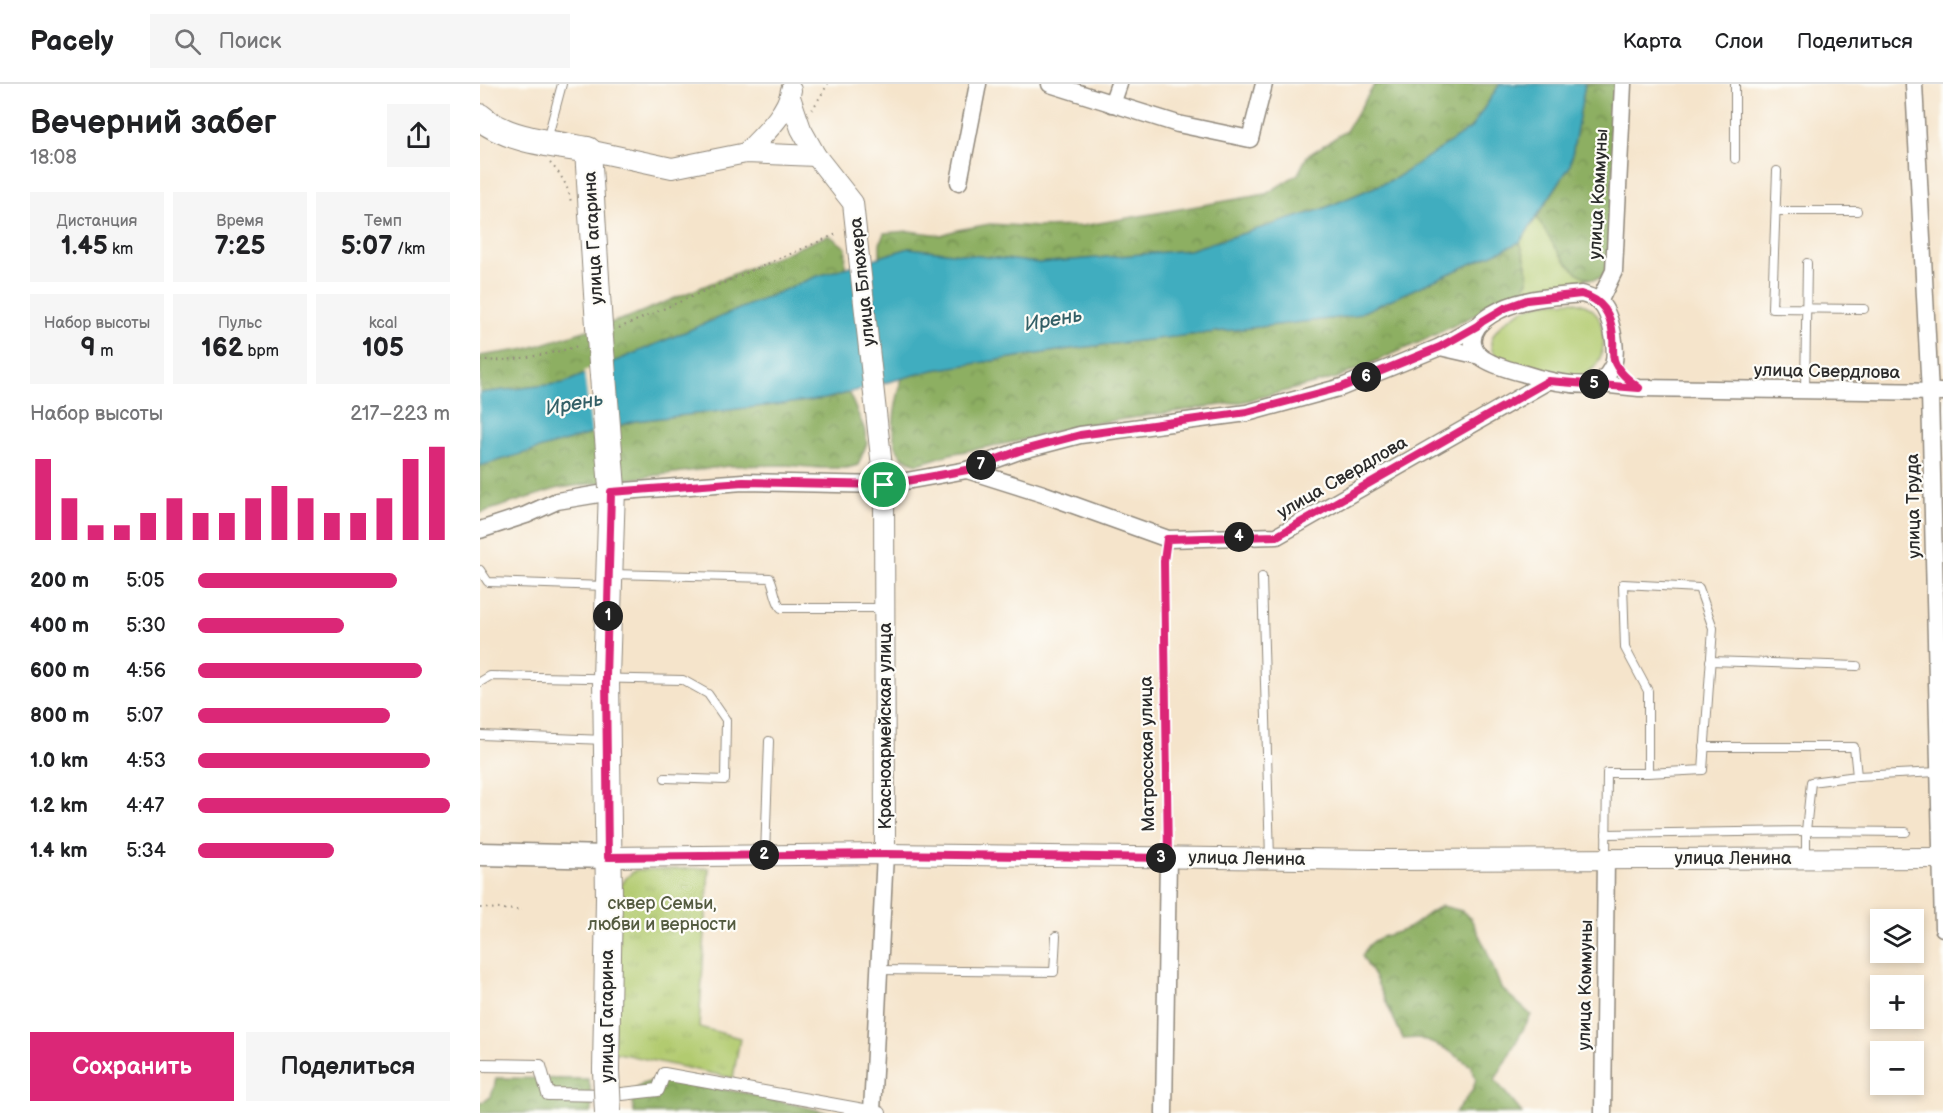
<!DOCTYPE html>
<html lang="ru">
<meta charset="utf-8">
<style>
:root{--surface:#fff;--page:#f6f6f6;--text:#202124;--muted:#757577;--line:#e0e0e0;--accent:#db2777}
body{margin:0;font-family:"Balsamiq Sans",sans-serif;background:var(--page);color:var(--text);height:100vh;display:flex;flex-direction:column;font-size:22px;white-space:nowrap}
*{box-sizing:border-box;margin:0}
p{font-size:20px;color:var(--muted)}
.icon{flex:none;width:33px;height:33px;fill:none;stroke:currentColor;stroke-width:2;stroke-linecap:round;stroke-linejoin:round}
.map{position:relative;flex:1;overflow:hidden}
.drawer{display:flex;flex-direction:column;background:var(--surface);width:480px}
.drawer>*{flex:none}
.fabs{position:absolute;left:1390px;top:825px;display:grid;gap:12px}
.fabs a{display:grid;place-items:center;width:54px;height:54px;border-radius:0px;background:var(--surface);box-shadow:0 3px 9px #0003;font-size:30px}
.pin{position:absolute;display:grid;place-items:center;width:51px;height:51px;color:#fff;margin:-26px;border:3px solid #fff;border-radius:50%;box-shadow:0 2px 6px #0007}
.km{position:absolute;width:30px;height:30px;margin:-15px;border-radius:50%;background:#222;color:#fff;font-size:16px;line-height:30px;text-align:center}
.round{display:grid;place-items:center;flex:none;width:63px;height:63px;border-radius:0px;background:var(--page)}
.overview{display:flex;align-items:center;justify-content:space-between;height:102px;padding:0 30px}
h1{font-size:33px;font-weight:600;line-height:45px}
.figures{display:grid;grid-template-columns:repeat(3,1fr);gap:9px;height:102px;padding:6px 30px}
.figures div{display:grid;align-content:center;border-radius:0px;background:var(--page);text-align:center}
.figures b{font-size:26px;font-weight:600}
.figures small{font-size:16px;font-weight:400}
.figures p{font-size:16px}
.chart{height:168px;padding:12px 30px}
.chart p{display:flex;justify-content:space-between}
.chart svg{width:100%;height:108px;margin-top:6px;stroke:var(--accent);stroke-width:6}
.button{display:flex;gap:12px;margin-top:auto;padding:12px 30px}
.button a{flex:1;height:69px;border-radius:0px;background:var(--accent);color:#fff;font-size:24px;font-weight:600;line-height:69px;text-align:center}
.button a+a{background:var(--page);color:var(--text)}
ul{padding:0 30px;list-style:none;font-size:20px}
li{display:grid;grid-template-columns:96px 72px 1fr;align-items:center;height:45px}
li i{height:15px;border-radius:8px;background:var(--accent)}
header{display:flex;align-items:center;gap:36px;box-sizing:border-box;height:84px;padding:0 30px;background:var(--surface);border-bottom:2px solid var(--line)}
header strong{font-size:28px}
nav{display:flex;gap:33px;margin-inline-start:auto;font-size:21px}
.search{width:420px;height:54px;background:var(--page);display:flex;align-items:center;gap:15px;box-sizing:border-box;padding:0 21px;border-radius:0px;color:var(--muted);font-size:22px}
main{display:flex;flex:1;min-height:0}
.map>svg:first-child{display:block}
.grass{fill:#b2cb70;stroke:#6e7b4e;stroke-width:1.5}
.forest{fill:url(#forest-crowns);stroke:#5c6d46;stroke-width:1.5}
.park{fill:url(#park-tufts);stroke:#6e7b4e;stroke-width:1.5}
.water{fill:#40adbf;stroke:#366c75;stroke-width:1.5}
.pier{fill:#f5e4cb}
.lines{fill:none;stroke-linecap:round;stroke-linejoin:round}
.service-casing{stroke:#90887b;stroke-width:10}
.pedestrian-casing{stroke:#90887b;stroke-width:14}
.minor-casing{stroke:#90887b;stroke-width:19}
.tertiary-casing{stroke:#90887b;stroke-width:22}
.secondary-casing{stroke:#90887b;stroke-width:25}
.primary-casing{stroke:#90887b;stroke-width:28}
.path{stroke:#90887b;stroke-width:2;stroke-dasharray:1.5 4.5;stroke-linecap:butt}
.service{stroke:#fff;stroke-width:8}
.pedestrian{stroke:#fff;stroke-width:12}
.minor{stroke:#fff;stroke-width:16}
.tertiary{stroke:#fff;stroke-width:20}
.secondary{stroke:#fff;stroke-width:22}
.primary{stroke:#fff;stroke-width:26}
.primary-bridge-casing{stroke:#90887b;stroke-width:28;stroke-linecap:butt}
.primary-bridge{stroke:#fff;stroke-width:26}
.route-casing{stroke:#fff;stroke-width:12}
.route{stroke:#db2777;stroke-width:8}
.labels{text-anchor:middle;stroke-width:4.5;stroke-linejoin:round;paint-order:stroke}
.street-label{font-size:18px;fill:#2b2b2b;stroke:#fdfcf7}
.park-label{font-size:18px;fill:#545b40;stroke:#fdfcf7}
.water-label{font-size:20px;font-style:italic;fill:#335f66;stroke:#fdfcf7}
</style>
<header>
<strong>Pacely</strong>
<div class="search"><svg class="icon" aria-label="search" viewBox="0 0 24 24"><circle cx="10" cy="10" r="6"/><path d="M15 15l6 6"/></svg>Поиск</div>
<nav><a>Карта</a><a>Слои</a><a>Поделиться</a></nav>
</header>
<main>
<section class="drawer">
<div class="overview"><div><h1>Вечерний забег</h1><p>18:08</p></div><a class="round"><svg class="icon" aria-label="share" viewBox="0 0 24 24"><path d="M12 15V3M7 8l5-5 5 5M5 13v7h14v-7"/></svg></a></div>
<div class="figures">
<div><p>Дистанция</p><b>1.45<small> km</small></b></div>
<div><p>Время</p><b>7:25</b></div>
<div><p>Темп</p><b>5:07<small> /km</small></b></div>
</div>
<div class="figures">
<div><p>Набор высоты</p><b>9<small> m</small></b></div>
<div><p>Пульс</p><b>162<small> bpm</small></b></div>
<div><p>kcal</p><b>105</b></div>
</div>
<div class="chart"><p><span>Набор высоты</span>217–223 m</p>
<svg viewBox="0 0 160 44" preserveAspectRatio="none"><path d="M5 44V11M15 44V27M25 44V38M35 44V38M45 44V33M55 44V27M65 44V33M75 44V33M85 44V27M95 44V22M105 44V27M115 44V33M125 44V33M135 44V27M145 44V11M155 44V6"/></svg>
</div>
<ul>
<li><b>200 m</b>5:05<i style="width:79%"></i></li>
<li><b>400 m</b>5:30<i style="width:58%"></i></li>
<li><b>600 m</b>4:56<i style="width:89%"></i></li>
<li><b>800 m</b>5:07<i style="width:76%"></i></li>
<li><b>1.0 km</b>4:53<i style="width:92%"></i></li>
<li><b>1.2 km</b>4:47<i style="width:100%"></i></li>
<li><b>1.4 km</b>5:34<i style="width:54%"></i></li>
</ul>
<div class="button"><a>Сохранить</a><a>Поделиться</a></div>
</section>
<div class="map">
<svg width="1463" height="1029" viewBox="0 0 1463 1029">
<defs>
<pattern id="forest-crowns" width="20" height="18" patternUnits="userSpaceOnUse" patternTransform="scale(1.5)"><rect width="20" height="18" fill="#8daf62"/><path d="M2 6a3 3 0 1 1 6 0M12 15a3 3 0 1 1 6 0" fill="none" stroke="#738f51"/></pattern>
<pattern id="park-tufts" width="24" height="20" patternUnits="userSpaceOnUse" patternTransform="scale(1.5)"><rect width="24" height="20" fill="#b2cb70"/><path d="M3 7l-1-3M5 7V3M7 7l1-3M15 17l-1-3M17 17v-4M19 17l1-3" fill="none" stroke="#99ae61"/></pattern>
</defs>
<rect width="100%" height="100%" fill="#fdfcf7"/>
<filter id="ink" filterUnits="userSpaceOnUse"><feTurbulence type="fractalNoise" baseFrequency=".0167" numOctaves="2"/><feDisplacementMap in="SourceGraphic" scale="12" xChannelSelector="R" yChannelSelector="G"/><feConvolveMatrix kernelMatrix="1 2 1 2 8 2 1 2 1" color-interpolation-filters="sRGB"/></filter>
<filter id="wash" filterUnits="userSpaceOnUse"><feTurbulence type="fractalNoise" baseFrequency=".008" numOctaves="4" result="noise"/><feDisplacementMap in="SourceGraphic" scale="24" xChannelSelector="R" yChannelSelector="G"/><feGaussianBlur stdDeviation="1.35" result="paint"/><feColorMatrix in="noise" values="0 0 0 0 0 0 0 0 0 0 0 0 0 0 0 0 0 1.4 0 .05"/><feComposite in="paint" operator="in"/></filter>
<g filter="url(#wash)">
<rect width="100%" height="100%" fill="#f5e4cb"/>
<g class="grass">
<path d="M1057,133c15,25 26,44 51,62l-68,14 8,-12 -1,-16 -7,-23z"/>
<path d="M1093,217c7,2 15,4 20,9 16,16 14,55 -8,64 -12,6 -51,-1 -63,-5 -8,-3 -19,-6 -25,-12 -21,-20 18,-46 35,-51 12,-5 28,-4 41,-5z"/>
</g>
<g class="forest">
<polygon points="895,0 1020,0 991,44 916,94 840,126 709,166 559,179 429,164 400,173 400,160 404,149 429,147 461,151 477,146 510,140 558,143 602,142 786,110 818,90 827,72 866,47"/>
<path d="M1105,0h34l-10,171 -5,21c-26,17 -57,-41 -67,-59l33,-51z"/>
<polygon points="349,151 366,164 365,184 335,193 84,299 0,309 0,272 47,265 149,233"/>
<path d="M1040,158l7,23 1,16 -8,12 -100,49 -83,36 -95,24 -166,24 -57,15 -69,13 -32,10c-6,-2 -14,-4 -17,-9 -15,-18 -4,-56 1,-77l31,-8 137,-21 284,-33z"/>
<polygon points="369,309 384,344 387,359 378,381 367,384 340,384 306,381 248,382 79,404 0,429 0,382 155,337 345,315"/>
<path d="M962,822l20,5 9,8 15,30 15,39 30,27 -36,65 27,33h-67l17,-22 4,-12 -5,-13 -25,-17 -27,-11 -16,1 -28,-61 -13,-22c11,-22 24,-18 44,-27 13,-6 22,-18 36,-23z"/>
<path d="M16,994l92,1 2,6 2,26 -1,2h-111v-10c12,-3 14,-13 16,-25z"/>
<path d="M177,996l89,13 84,20h-196c-3,-23 0,-29 23,-33z"/>
</g>
<polygon class="park" points="229,784 219,943 260,954 253,994 133,968 139,805 146,794 155,786"/>
<polygon class="water" points="1020,0 1105,0 1090,82 1040,158 874,232 590,265 453,286 345,315 155,337 0,382 0,309 84,299 335,193 429,164 559,179 709,166 840,126 916,94 991,44"/>
<polygon class="pier" points="131,276 139,345 112,353 104,287"/>
</g>
<g filter="url(#ink)">
<g class="lines">
<g class="service-casing">
<g id="service">
<polyline points="1255,0 1255,75"/>
<polyline points="67,56 82,0"/>
<polyline points="1297,87 1292,224 1384,225"/>
<polyline points="1296,127 1377,127"/>
<polyline points="1325,307 1327,179"/>
<polyline points="0,486 8,498 125,502"/>
<path d="M132,490l158,4c5,10 4,20 11,30h103"/>
<polyline points="782,493 790,775"/>
<polyline points="1230,577 1377,582"/>
<polyline points="0,598 10,592 203,596 228,610 246,636 245,696 185,694"/>
<polyline points="0,651 124,656"/>
<polyline points="1377,692 1458,688"/>
<polyline points="1126,750 1326,747 1331,698 1377,692 1374,663 1224,663"/>
<polyline points="285,771 289,657"/>
<polyline points="1126,774 1127,689 1168,689 1168,607 1145,564 1143,500 1219,504 1233,544 1223,686 1168,689"/>
<polyline points="1326,774 1326,747 1426,748"/>
<polyline points="398,886 574,888 576,852"/>
</g>
</g>
<g class="pedestrian-casing">
<polyline id="pedestrian" points="0,981 60,982 68,1010 133,1011 178,1006 184,990 400,1029"/>
</g>
<g class="minor-casing">
<g id="minor">
<polyline points="570,0 698,40 770,55 784,0"/>
<polyline points="1434,0 1450,309 1463,844"/>
<polyline points="632,20 639,0"/>
<polyline points="479,98 498,0"/>
<path d="M1102,210c5,2 12,3 17,8 12,10 19,48 14,63 -3,7 -8,13 -13,19 -26,3 -54,-3 -78,-11 -12,-3 -33,-9 -42,-17 -4,-3 -6,-8 -7,-12 -4,-25 35,-39 53,-43 18,-5 38,-5 56,-7z"/>
<polyline points="1119,218 1134,187 1143,0"/>
<polyline points="960,263 1000,272"/>
<polyline points="1120,300 1159,304 1463,308"/>
<polyline points="487,386 563,410 688,455 797,452 1068,297"/>
<polyline points="0,446 46,431 77,417 131,408 263,398 404,401 487,386 539,367 600,351 767,329 862,303 960,263 997,242"/>
<polyline points="392,1027 405,770"/>
<polyline points="684,1029 688,774"/>
<polyline points="1123,1029 1126,774"/>
</g>
</g>
<g class="tertiary-casing">
<g id="tertiary">
<polyline points="310,13 321,45 336,72 373,119 404,401 405,770"/>
<polyline points="108,66 192,84 266,69 336,72"/>
<path d="M266,69c16,-17 42,-40 45,-63"/>
<polyline points="128,773 405,770 898,776 1463,774"/>
</g>
</g>
<g class="secondary-casing">
<polyline id="secondary" points="0,770 128,773"/>
</g>
<g class="primary-casing">
<g id="primary">
<path d="M0,33c26,23 74,27 108,33l11,176"/>
<polyline points="126,986 129,814 126,594 132,404"/>
</g>
</g>
<g class="path">
<polyline points="332,26 348,0"/>
<path d="M70,79c11,11 19,24 21,40"/>
<polyline points="139,244 359,149"/>
<path d="M0,276c21,3 80,-7 100,-15"/>
<polyline points="685,469 687,758"/>
<polyline points="0,824 42,826"/>
</g>
<use href="#service" class="service"/>
<use href="#pedestrian" class="pedestrian"/>
<use href="#minor" class="minor"/>
<use href="#tertiary" class="tertiary"/>
<use href="#secondary" class="secondary"/>
<use href="#primary" class="primary"/>
<g class="primary-bridge-casing">
<g id="primary-bridge">
<polyline points="119,242 132,404"/>
<polyline points="126,986 128,1029"/>
</g>
</g>
<use href="#primary-bridge" class="primary-bridge"/>
</g>
</g>
<g class="lines" filter="url(#ink)">
<g class="route-casing">
<path id="route" d="M1101,210c22,6 30,20 32,42 1,8 -1,16 1,24 3,11 16,21 25,28l-91,-7 -271,155 -110,3 -3,22 4,297 -283,-4 -277,3 -2,-179 5,-186 132,-10 141,3 83,-15 52,-19 61,-16 167,-23 95,-25 98,-40 37,-21 6,-5 22,-13 22,-8z"/>
</g>
<use href="#route" class="route"/>
</g>
<g class="labels">
<g class="street-label">
<text transform="translate(1118 110) rotate(-87)" y="6">улица Коммуны</text>
<text transform="translate(113 154) rotate(-93)" y="6">улица Гагарина</text>
<text transform="translate(382 198) rotate(-96)" y="6">улица Блюхера</text>
<text transform="translate(1347 287) rotate(1)" y="6">улица Свердлова</text>
<text transform="translate(862 393) rotate(-30)" y="6">улица Свердлова</text>
<text transform="translate(1433 422) rotate(-91)" y="6">улица Труда</text>
<text transform="translate(405 642) rotate(-90)" y="6">Красноармейская улица</text>
<text transform="translate(667 670) rotate(-91)" y="6">Матросская улица</text>
<text transform="translate(767 774) rotate(1)" y="6">улица Ленина</text>
<text x="1253" y="780">улица Ленина</text>
<text transform="translate(1105 901) rotate(-89)" y="6">улица Коммуны</text>
<text transform="translate(127 932) rotate(-90)" y="6">улица Гагарина</text>
</g>
<g class="park-label">
<text x="182" y="825">сквер Семьи,<tspan x="182" dy="21">любви и верности</tspan></text>
</g>
<g class="water-label">
<text transform="translate(573 235) rotate(-10)" y="7">Ирень</text>
<text transform="translate(94 319) rotate(-10)" y="7">Ирень</text>
</g>
</g>
</svg>
<div class="fabs">
<a><svg class="icon" aria-label="layers" viewBox="0 0 24 24"><path d="M12 4l9 5-9 5-9-5zM3 14l9 5 9-5"/></svg></a>
<a>+</a>
<a>−</a>
</div>
<div class="pin" style="left:404px;top:401px;background:#1e9e55"><svg class="icon" aria-label="arrive" viewBox="0 0 24 24"><path d="M6 21V4h12l-3 4 3 4H6"/></svg></div>
<b class="km" style="left:128px;top:532px">1</b>
<b class="km" style="left:284px;top:771px">2</b>
<b class="km" style="left:681px;top:774px">3</b>
<b class="km" style="left:759px;top:453px">4</b>
<b class="km" style="left:1114px;top:300px">5</b>
<b class="km" style="left:886px;top:293px">6</b>
<b class="km" style="left:501px;top:381px">7</b>
</div>
</main>
